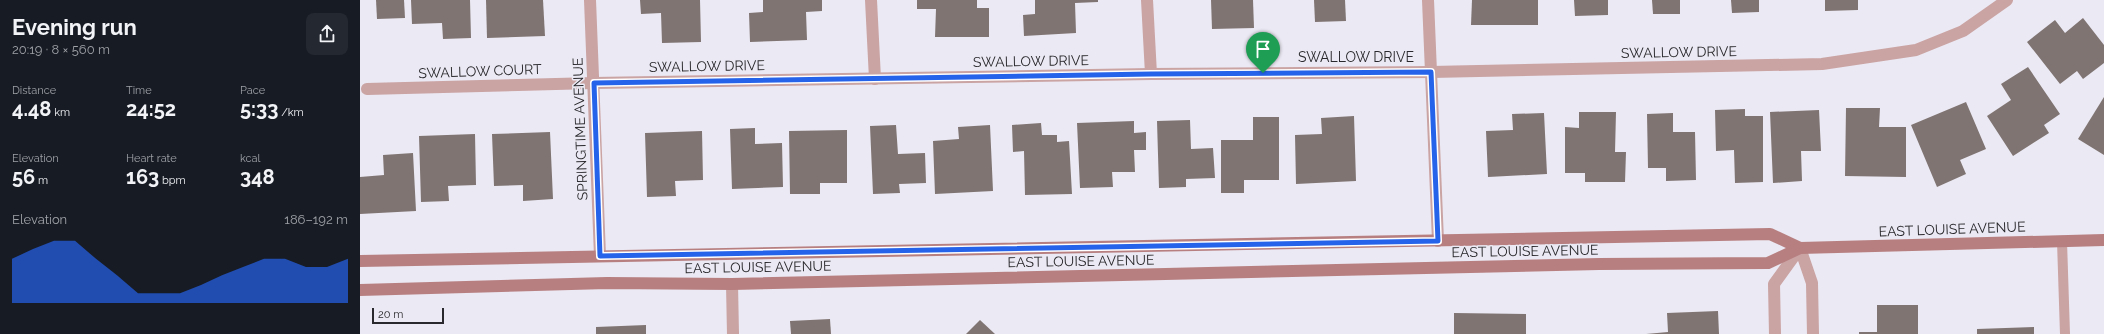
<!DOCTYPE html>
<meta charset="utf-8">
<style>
:root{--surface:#171b24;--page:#242831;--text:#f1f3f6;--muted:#9ea1a6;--accent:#2563eb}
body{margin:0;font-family:Raleway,sans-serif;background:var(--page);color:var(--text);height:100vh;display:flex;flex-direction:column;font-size:15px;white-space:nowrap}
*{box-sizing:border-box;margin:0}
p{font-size:13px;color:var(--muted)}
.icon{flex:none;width:22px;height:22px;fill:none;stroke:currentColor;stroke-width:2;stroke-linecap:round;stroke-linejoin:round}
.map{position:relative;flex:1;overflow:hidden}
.side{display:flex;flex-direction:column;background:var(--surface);width:360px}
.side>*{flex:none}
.scale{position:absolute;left:12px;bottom:10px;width:72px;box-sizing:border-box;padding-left:4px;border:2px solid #29282c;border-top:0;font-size:11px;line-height:14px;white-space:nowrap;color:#29282c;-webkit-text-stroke:3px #ebe9f3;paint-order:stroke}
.pin{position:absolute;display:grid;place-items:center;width:34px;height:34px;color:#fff;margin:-41px -17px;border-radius:50% 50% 50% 0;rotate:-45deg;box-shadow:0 0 4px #0007}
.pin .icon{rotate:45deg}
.round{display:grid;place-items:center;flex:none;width:42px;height:42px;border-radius:8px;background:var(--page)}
.summary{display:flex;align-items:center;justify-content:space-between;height:68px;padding:0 12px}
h1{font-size:22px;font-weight:700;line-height:30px}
.stats{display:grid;grid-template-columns:repeat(3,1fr);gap:6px;height:68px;padding:4px 12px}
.stats div{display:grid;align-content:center}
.stats b{font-size:20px;font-weight:700}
.stats small{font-size:11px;font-weight:400}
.stats p{font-size:11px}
.chart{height:112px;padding:8px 12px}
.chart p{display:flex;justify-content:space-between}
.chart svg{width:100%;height:72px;margin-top:4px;fill:var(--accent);opacity:.7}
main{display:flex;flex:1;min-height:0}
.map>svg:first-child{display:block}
.building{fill:#7f7472}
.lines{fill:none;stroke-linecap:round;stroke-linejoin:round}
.lane{stroke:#caa3a3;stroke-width:10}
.street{stroke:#caa3a3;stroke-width:12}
.secondary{stroke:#b77f80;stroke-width:12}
.route-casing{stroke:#fff;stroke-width:8}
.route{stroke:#2563eb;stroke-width:5}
.labels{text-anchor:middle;stroke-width:3;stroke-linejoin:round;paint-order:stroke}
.street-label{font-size:14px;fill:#29282c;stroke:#ebe9f3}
</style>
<main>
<section class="side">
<div class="summary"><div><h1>Evening run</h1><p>20:19 · 8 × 560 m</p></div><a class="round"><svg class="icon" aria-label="share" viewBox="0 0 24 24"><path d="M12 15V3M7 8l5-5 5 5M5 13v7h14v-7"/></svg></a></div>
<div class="stats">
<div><p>Distance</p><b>4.48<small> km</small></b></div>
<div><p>Time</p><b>24:52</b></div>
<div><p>Pace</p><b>5:33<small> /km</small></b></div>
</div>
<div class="stats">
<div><p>Elevation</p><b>56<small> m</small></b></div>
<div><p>Heart rate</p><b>163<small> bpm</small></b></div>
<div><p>kcal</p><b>348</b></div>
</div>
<div class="chart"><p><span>Elevation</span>186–192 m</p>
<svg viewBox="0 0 160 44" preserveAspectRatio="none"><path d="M0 44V17L10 11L20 6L30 6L40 17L50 27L60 38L70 38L80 38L90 33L100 27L110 22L120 17L130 17L140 22L150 22L160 17V44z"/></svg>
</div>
</section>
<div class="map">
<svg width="1744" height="334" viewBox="0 0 1744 334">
<rect width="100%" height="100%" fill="#ebe9f3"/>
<g class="building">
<polygon points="16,0 44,0 45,18 17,19"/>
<polygon points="51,0 110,0 111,38 83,39 82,23 52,24"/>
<polygon points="126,0 183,0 185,36 127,38"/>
<polygon points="280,0 340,0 341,42 302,43 301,13 281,14"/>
<polygon points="403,0 462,0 462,11 446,12 447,40 390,42 389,13 403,12"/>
<polygon points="557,0 617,0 617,8 629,8 629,37 575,37 576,9 557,9"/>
<polygon points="675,0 738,0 738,2 715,3 716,33 664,36 663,15 675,14"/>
<polygon points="851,0 893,0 894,28 852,29"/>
<polygon points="954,0 985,0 986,21 955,22"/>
<polygon points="1112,0 1178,0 1178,25 1111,25"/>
<polygon points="1214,0 1248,0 1248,15 1215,16"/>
<polygon points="1292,0 1320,0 1320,14 1293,14"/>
<polygon points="1371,0 1399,0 1399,12 1372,13"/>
<polygon points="1465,0 1498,0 1498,10 1465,11"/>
<polygon points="1723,18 1744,45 1744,63 1723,79 1717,71 1700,84 1667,42 1695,20 1705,33"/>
<polygon points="1668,67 1700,114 1684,125 1689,133 1653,156 1627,116 1651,100 1641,84"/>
<polygon points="1744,97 1744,155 1718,139"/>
<polygon points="1606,102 1626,149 1600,160 1606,174 1577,187 1551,125"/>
<polygon points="1486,108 1520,108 1519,127 1546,127 1546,177 1485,176"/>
<polygon points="1385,109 1385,116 1403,116 1403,182 1375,183 1374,150 1356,151 1355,110"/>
<polygon points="1459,110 1461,151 1441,151 1442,181 1413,183 1410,112"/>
<polygon points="1219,112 1256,112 1255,152 1266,152 1265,182 1225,182 1225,173 1205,173 1205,127 1219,128"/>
<polygon points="1184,113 1187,174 1128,177 1126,131 1153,130 1152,114"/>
<polygon points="1313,113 1313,132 1335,132 1336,180 1306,181 1306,168 1288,168 1287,114"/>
<polygon points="994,116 996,181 936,184 935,135 962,134 961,118"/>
<polygon points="893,117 919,117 919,180 884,180 884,193 861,193 861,140 893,140"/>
<polygon points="830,120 831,149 853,148 855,178 826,179 826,187 799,188 797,121"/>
<polygon points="774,121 774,133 786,132 786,150 774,150 775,172 752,172 753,187 720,188 717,123"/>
<polygon points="681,123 682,135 697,135 697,142 709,141 712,194 665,195 664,151 653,152 652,125"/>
<polygon points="536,125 538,154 565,153 566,183 539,184 540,193 513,194 510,126"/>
<polygon points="630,125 633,191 575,194 573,141 599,139 598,127"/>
<polygon points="395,128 395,144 422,143 423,187 372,189 370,129"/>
<polygon points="487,130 487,183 460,183 460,194 430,194 429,131"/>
<polygon points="342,131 343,180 315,181 316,196 287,197 285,133"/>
<polygon points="190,132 193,199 163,201 163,185 134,186 132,134"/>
<polygon points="115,134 116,185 88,186 89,201 61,202 59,136"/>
<polygon points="53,153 56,211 0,214 0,177 24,175 23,155"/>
<polygon points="1517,305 1558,305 1558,334 1499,334 1499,332 1517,332"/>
<polygon points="1358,311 1359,334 1286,334 1308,332 1307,313"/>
<polygon points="1094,313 1166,314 1166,334 1094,334"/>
<polygon points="470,319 471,334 431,334 430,321"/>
<polygon points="620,320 635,334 606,334"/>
<polygon points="286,325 286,334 236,334 236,327"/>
<polygon points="1674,327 1674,334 1617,334 1617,329"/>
</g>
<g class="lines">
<polyline class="lane" points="1702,241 1705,334"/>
<g class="street">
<polyline points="230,0 240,256"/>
<polyline points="511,0 515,79"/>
<polyline points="787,0 791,74"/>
<polyline points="1068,0 1078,241"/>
<polyline points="7,89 234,83 791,74 1071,72 1462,64 1556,50 1603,31 1647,0"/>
<polyline points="1440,248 1452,283 1453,334"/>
<polyline points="372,284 373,334"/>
<polyline points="1415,334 1414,284 1440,248"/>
</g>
<g class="secondary">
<polyline points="0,261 1410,234 1440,248"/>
<polyline points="0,290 247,283 372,284 1239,264 1408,263 1440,248 1744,240"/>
</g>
</g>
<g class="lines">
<g class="route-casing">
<polygon id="route" points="1071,72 1078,241 240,256 234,83 791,74"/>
</g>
<use href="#route" class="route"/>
</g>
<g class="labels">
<g class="street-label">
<text transform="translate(1319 52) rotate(-1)" y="5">SWALLOW DRIVE</text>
<text x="996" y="62">SWALLOW DRIVE</text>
<text transform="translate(671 61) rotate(-1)" y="5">SWALLOW DRIVE</text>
<text transform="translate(347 66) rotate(-1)" y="5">SWALLOW DRIVE</text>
<text transform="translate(120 71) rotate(-2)" y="5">SWALLOW COURT</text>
<text transform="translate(220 129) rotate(-92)" y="5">SPRINGTIME AVENUE</text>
<text transform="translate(1592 229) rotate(-2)" y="5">EAST LOUISE AVENUE</text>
<text transform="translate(1165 251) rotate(-1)" y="5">EAST LOUISE AVENUE</text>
<text transform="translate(721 261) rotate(-1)" y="5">EAST LOUISE AVENUE</text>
<text transform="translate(398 267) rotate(-1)" y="5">EAST LOUISE AVENUE</text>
</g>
</g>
</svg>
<div class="scale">20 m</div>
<div class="pin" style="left:903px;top:73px;background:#1e9e55"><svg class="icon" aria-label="arrive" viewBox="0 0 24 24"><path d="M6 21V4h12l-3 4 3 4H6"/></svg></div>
</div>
</main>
